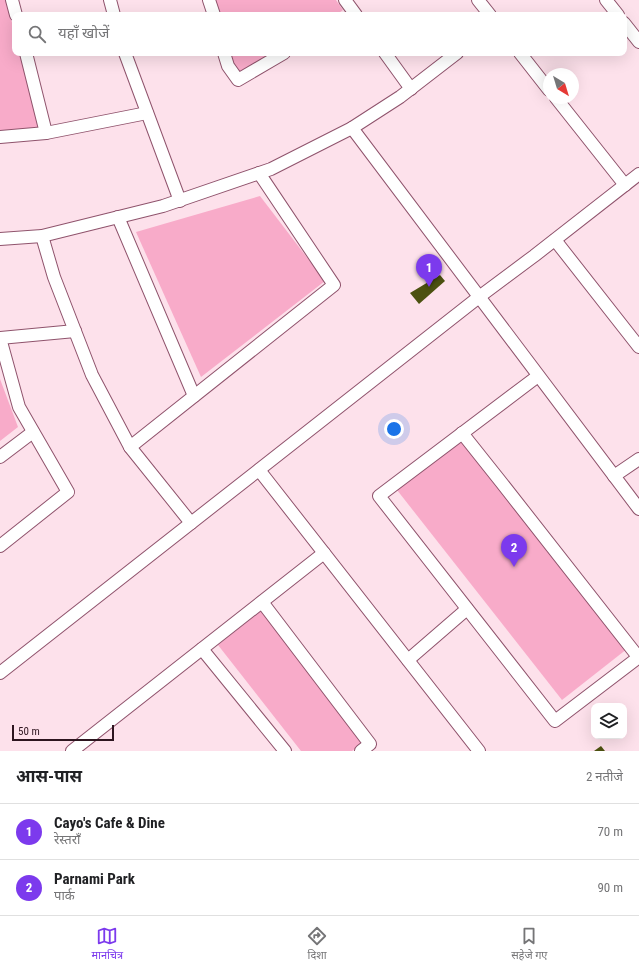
<!DOCTYPE html>
<html lang="hi">
<head>
<meta charset="utf-8">
<style>
  :root { --surface:#fff; --page:#f6f6f6; --text:#202124; --muted:#757577; --line:#e0e0e0; --accent:#7c3aed }
  body { margin:0; font-family:"Roboto Condensed","Noto Sans Devanagari",sans-serif; background:var(--page); color:var(--text) }
  .controls { position:absolute; right:12px; bottom:12px; display:grid; overflow:hidden; border-radius:8px; box-shadow:0 4px 16px #0002 }
  .controls button { width:36px; height:36px; display:grid; place-items:center; padding:0; border:0; border-bottom:1px solid var(--line); background:var(--surface); color:var(--text); font:20px sans-serif }
  .compass { position:absolute; left:543px; top:68px; width:36px; height:36px; border-radius:50%; background:var(--surface); box-shadow:0 4px 16px #0002; rotate:142deg }
  .scale { position:absolute; left:12px; bottom:10px; width:102px; box-sizing:border-box; padding-left:4px; border:2px solid #2d151f; border-top:0; font-size:11px; line-height:14px; white-space:nowrap; color:#2d151f; -webkit-text-stroke:3px #fde1eb; paint-order:stroke }
  .you { position:absolute; left:394px; top:429px; width:14px; height:14px; margin:-10px; border:3px solid #fff; border-radius:50%; background:#1a73e8; box-shadow:0 0 0 6px #1a73e833 }
  .badge { display:grid; place-items:center; width:26px; height:26px; border-radius:50%; background:var(--accent); color:#fff; font-size:13px; font-weight:700 }
  .pin { position:absolute; translate:-50% -33px; filter:drop-shadow(0 1px 2px #0008) }
  .pin::after { content:''; position:absolute; top:21px; width:14px; height:12px; background:inherit; clip-path:polygon(0 0,100% 0,50% 100%) }
  .list { margin:0; padding:0; list-style:none }
  h2 { display:flex; justify-content:space-between; align-items:center; height:52px; margin:0; padding:0 16px; font-size:17px }
  h2 small { font-size:13px; font-weight:400; color:var(--muted) }
  .list li { display:grid; grid-template-columns:26px 1fr auto; gap:12px; align-items:center; box-sizing:border-box; height:56px; padding:0 16px; border-top:1px solid var(--line) }
  .list b { display:block; font-size:15px; white-space:nowrap }
  .list p { margin:0; font-size:13px; white-space:nowrap; color:var(--muted) }
  .list em { font-size:13px; font-style:normal; color:var(--muted) }
  .icon { flex:none; width:22px; height:22px; fill:none; stroke:currentColor; stroke-width:2; stroke-linecap:round; stroke-linejoin:round }
  .map { position:relative; flex:none; width:639px; height:751px; overflow:hidden }
  .search { position:absolute; background:var(--surface); box-shadow:0 4px 16px #0002; left:12px; right:12px; top:12px; height:44px; display:flex; align-items:center; gap:10px; box-sizing:border-box; padding:0 14px; border-radius:8px; color:var(--muted); font-size:15px }
  .sheet { height:164px; background:var(--surface) }
  nav { display:flex; justify-content:space-around; align-items:center; box-sizing:border-box; height:56px; border-top:1px solid var(--line); background:var(--surface); font-size:11px; color:var(--muted) }
  nav a { display:grid; justify-items:center; gap:2px }
  nav .on { color:var(--accent) }
  .map>svg:first-child { display:block }
  .green { fill:#f8abc9 }
  .building { fill:#4c5110 }
  .lines { fill:none; stroke-linecap:round; stroke-linejoin:round }
  .minor-casing { stroke:#8f536c; stroke-width:14 }
  .minor { stroke:#fff; stroke-width:12 }
</style>
</head>
<body>
<div class="map">
<svg width="639" height="751" viewBox="0 0 639 751">
  <rect width="100%" height="100%" fill="#fde1eb"/>
  <g class="green">
    <path d="M0 0H6L15 34V53H20L39 127 0 131Z"/>
    <path d="M214 0H336L343 10 336 15H218Z"/>
    <path d="M229 53H274L239 74 230 58Z"/>
    <path d="M260 196 325 281 201 377 136 232Z"/>
    <path d="M0 379 18 427 0 441Z"/>
    <path d="M466 435 632 645 562 700 397 490Z"/>
    <path d="M262 610 365 741 352 751H301L218 645Z"/>
  </g>
  <g class="building">
    <path d="M440 275 445 281 419 304 410 293Z"/>
    <path d="M601 746 605 751H594Z"/>
  </g>
  <g class="lines">
    <defs>
      <g id="minor">
        <path d="M12 0 16 15"/>
        <path d="M110 0 114 15"/>
        <path d="M209 0 214 15"/>
        <path d="M345 0 356 15"/>
        <path d="M478 0 490 15"/>
        <path d="M606 0 618 15"/>
        <path d="M624 23 639 42"/>
        <path d="M26 53 46 133"/>
        <path d="M125 53 180 201"/>
        <path d="M224 53 228 66 238 80 284 53"/>
        <path d="M385 53 411 89"/>
        <path d="M520 53 549 90"/>
        <path d="M556 98 625 185"/>
        <path d="M352 128 639 509"/>
        <path d="M0 137 46 133 147 113"/>
        <path d="M118 217 194 396"/>
        <path d="M42 236 54 277 92 375 130 447 191 523"/>
        <path d="M0 239 42 236 163 206 271 169 352 128 400 97 457 53"/>
        <path d="M555 240 639 347"/>
        <path d="M0 338 75 331"/>
        <path d="M538 376 379 496 555 721 639 657"/>
        <path d="M462 433 501 482 639 658"/>
        <path d="M130 447 334 285 259 173"/>
        <path d="M0 457 33 432"/>
        <path d="M259 470 479 751"/>
        <path d="M614 476 639 459"/>
        <path d="M0 546 68 492 19 407 0 338"/>
        <path d="M262 602 370 744 361 751"/>
        <path d="M202 649 285 751"/>
        <path d="M408 660 467 609"/>
        <path d="M0 673 479 297 534 256 639 174"/>
        <path d="M72 751 324 553"/>
      </g>
    </defs>
    <use href="#minor" class="minor-casing"/>
    <use href="#minor" class="minor"/>
  </g>
</svg>
<div class="controls">
<button><svg class="icon" aria-label="layers" viewBox="0 0 24 24"><path d="M12 4l9 5-9 5-9-5zM3 14l9 5 9-5"/></svg></button>
</div>
<svg class="compass" viewBox="-18 -18 36 36"><path d="M0-13l5 13h-10z" fill="#e53935"/><path d="M0 13l5-13h-10z" fill="#757577"/></svg>
<div class="scale">50 m</div>
<div class="you"></div>
<div class="pin badge" style="left:429px;top:287px">1</div>
<div class="pin badge" style="left:514px;top:567px">2</div>
<div class="search"><svg class="icon" aria-label="search" viewBox="0 0 24 24"><circle cx="10" cy="10" r="6"/><path d="M15 15l6 6"/></svg>यहाँ खोजें</div>
</div>
<section class="sheet">
<h2>आस-पास<small>2 नतीजे</small></h2>
<ul class="list">
<li><span class="badge">1</span><div><b>Cayo's Cafe &amp; Dine</b><p>रेस्तराँ</p></div><em>70 m</em></li>
<li><span class="badge">2</span><div><b>Parnami Park</b><p>पार्क</p></div><em>90 m</em></li>
</ul>
</section>
<nav>
<a class="on"><svg class="icon" aria-label="map" viewBox="0 0 24 24"><path d="M3 6l6-2 6 2 6-2v14l-6 2-6-2-6 2zM9 4v14M15 6v14"/></svg>मानचित्र</a>
<a><svg class="icon" aria-label="directions" viewBox="0 0 24 24"><path d="M12 3l9 9-9 9-9-9zM9 14v-3h6M13 9l2 2-2 2"/></svg>दिशा</a>
<a><svg class="icon" aria-label="saved" viewBox="0 0 24 24"><path d="M7 4h10v16l-5-4-5 4z"/></svg>सहेजे गए</a>
</nav>
</body>
</html>
